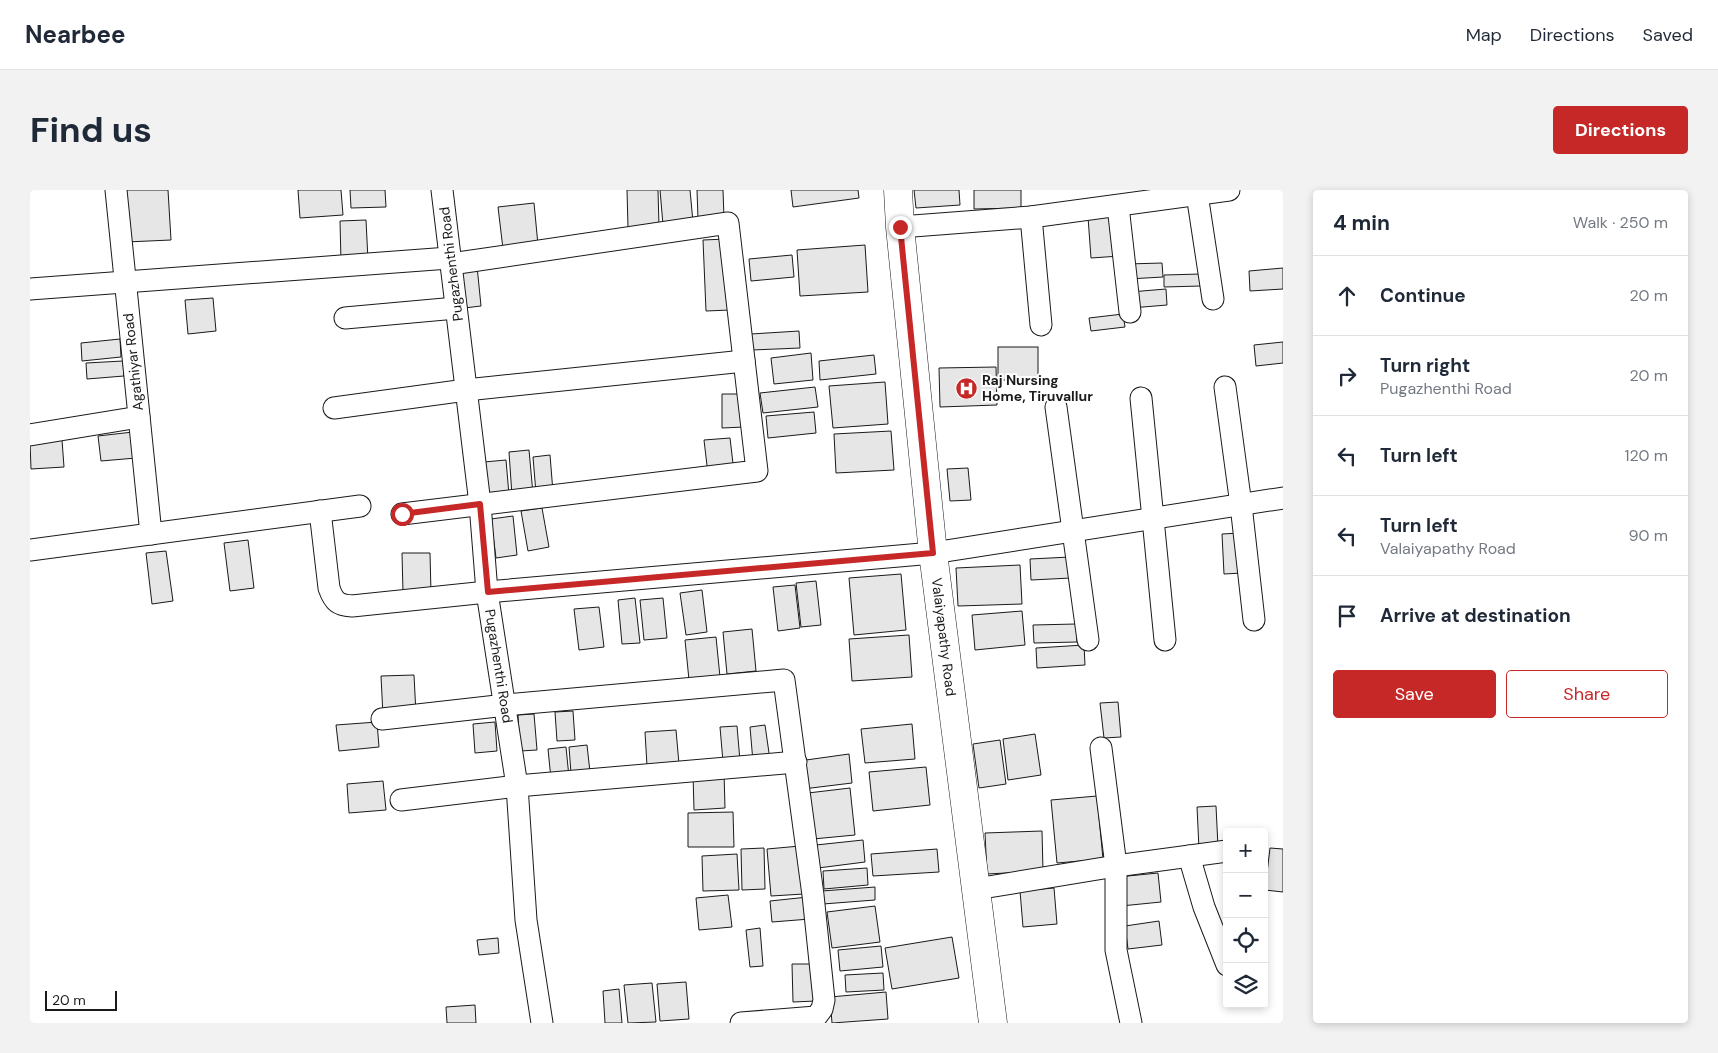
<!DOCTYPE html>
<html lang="en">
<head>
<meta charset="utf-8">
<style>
  :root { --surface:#fff; --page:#f2f2f3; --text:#1f2937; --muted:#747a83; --line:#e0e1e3; --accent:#c62828 }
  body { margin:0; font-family:"DM Sans",sans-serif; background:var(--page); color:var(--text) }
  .controls { position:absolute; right:15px; bottom:15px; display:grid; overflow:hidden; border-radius:5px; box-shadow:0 2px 8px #0003 }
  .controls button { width:45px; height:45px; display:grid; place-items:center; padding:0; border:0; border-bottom:1px solid var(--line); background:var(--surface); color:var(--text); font:25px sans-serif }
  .scale { position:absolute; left:15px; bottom:12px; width:72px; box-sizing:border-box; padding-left:5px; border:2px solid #1a1a1a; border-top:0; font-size:14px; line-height:18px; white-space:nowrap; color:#1a1a1a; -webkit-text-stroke:4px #fff; paint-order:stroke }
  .stop { position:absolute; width:15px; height:15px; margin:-11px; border:4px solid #c62828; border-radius:50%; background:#fff }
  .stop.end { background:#c62828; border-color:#fff; box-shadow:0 1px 5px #0008 }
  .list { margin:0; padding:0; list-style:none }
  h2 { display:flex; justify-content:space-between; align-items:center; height:65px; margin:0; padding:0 20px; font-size:21px }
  h2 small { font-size:16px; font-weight:400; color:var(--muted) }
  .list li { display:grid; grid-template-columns:32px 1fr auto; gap:15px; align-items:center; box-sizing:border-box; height:80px; padding:0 20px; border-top:1px solid var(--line) }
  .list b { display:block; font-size:19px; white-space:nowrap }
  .list p { margin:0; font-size:16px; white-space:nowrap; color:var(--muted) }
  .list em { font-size:16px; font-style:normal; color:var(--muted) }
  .actions { display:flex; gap:10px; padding:15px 20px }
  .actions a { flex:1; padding:11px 0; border:1px solid var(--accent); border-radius:5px; text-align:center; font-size:18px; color:var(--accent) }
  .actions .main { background:var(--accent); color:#fff }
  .icon { flex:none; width:28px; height:28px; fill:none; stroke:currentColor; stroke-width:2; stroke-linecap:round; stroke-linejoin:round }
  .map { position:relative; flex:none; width:1253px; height:833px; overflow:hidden; border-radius:5px }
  header { display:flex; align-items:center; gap:30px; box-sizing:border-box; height:70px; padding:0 25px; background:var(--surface); border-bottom:1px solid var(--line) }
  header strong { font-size:24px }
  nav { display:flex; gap:28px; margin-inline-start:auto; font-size:18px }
  .intro { display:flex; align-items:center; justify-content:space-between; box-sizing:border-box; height:120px; padding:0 30px }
  h1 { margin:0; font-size:35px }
  .button { padding:12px 22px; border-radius:5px; background:var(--accent); color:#fff; font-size:18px; font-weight:700 }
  main { display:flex; gap:30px; padding:0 30px }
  aside { flex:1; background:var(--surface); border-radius:5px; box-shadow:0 2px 8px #0003 }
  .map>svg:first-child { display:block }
  .building { fill:#e6e6e6; stroke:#1a1a1a }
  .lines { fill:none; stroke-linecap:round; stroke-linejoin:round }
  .minor-casing { stroke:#1a1a1a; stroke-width:23 }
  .secondary-casing { stroke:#1a1a1a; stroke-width:29 }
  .minor { stroke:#fff; stroke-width:21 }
  .secondary { stroke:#fff; stroke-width:28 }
  .route { stroke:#c62828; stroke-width:6 }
  .labels { text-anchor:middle; stroke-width:4; stroke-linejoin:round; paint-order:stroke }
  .street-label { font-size:14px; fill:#1a1a1a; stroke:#fff }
  .poi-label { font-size:14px; font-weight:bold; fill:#1a1a1a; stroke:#fff; text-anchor:start }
</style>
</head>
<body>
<header>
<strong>Nearbee</strong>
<nav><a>Map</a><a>Directions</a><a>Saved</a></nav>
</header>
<div class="intro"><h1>Find us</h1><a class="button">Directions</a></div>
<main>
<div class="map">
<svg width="1253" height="833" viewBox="0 0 1253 833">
  <rect width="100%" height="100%" fill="#fff"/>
  <g class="building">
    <path d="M93 0H138L141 50 96 52Z"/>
    <path d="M268 0H311L313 25 270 28Z"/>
    <path d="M320 0H355L356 17 321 18Z"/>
    <path d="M597 0H628L629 37 598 38Z"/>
    <path d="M630 0H660L663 32 633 35Z"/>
    <path d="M667 0H693L694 28 668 29Z"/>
    <path d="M761 0H828L829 8 763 17Z"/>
    <path d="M884 0H929L930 15 886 18Z"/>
    <path d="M944 0H991V18L944 19Z"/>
    <path d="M504 13 508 55 473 59 468 17Z"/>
    <path d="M1086 25 1090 66 1061 68 1058 27Z"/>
    <path d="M336 30 338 70 311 71 310 31Z"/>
    <path d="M696 49 700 120 676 121 673 50Z"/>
    <path d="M835 55 838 102 770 106 767 60Z"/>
    <path d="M762 65 764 87 721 91 719 69Z"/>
    <path d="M1132 73 1133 87 1098 89 1097 74Z"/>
    <path d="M447 76 451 116 434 118 430 78Z"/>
    <path d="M1253 78V99L1220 101 1219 81Z"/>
    <path d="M1171 84V96L1134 97V85Z"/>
    <path d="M1136 99 1137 115 1101 118 1100 102Z"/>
    <path d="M183 108 186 141 158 144 155 110Z"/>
    <path d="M1093 124 1095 137 1061 141 1059 128Z"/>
    <path d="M769 141 770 158 722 160 721 144Z"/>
    <path d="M90 149 91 167 52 171 51 153Z"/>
    <path d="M1253 152V173L1226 176 1224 155Z"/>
    <rect x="968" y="157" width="40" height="33"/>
    <path d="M781 163 783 190 744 194 741 168Z"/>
    <path d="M844 165 846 184 790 190 789 171Z"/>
    <path d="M93 171 94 186 57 189 56 173Z"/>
    <path d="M966 177 967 215 910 217 909 178Z"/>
    <path d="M855 192 858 234 803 238 799 196Z"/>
    <path d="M785 197 788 217 733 223 730 203Z"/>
    <path d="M692 204H714V237L692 238Z"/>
    <path d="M784 222 786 243 738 248 736 226Z"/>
    <path d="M861 241 864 280 806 283 804 244Z"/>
    <path d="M103 242 106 268 71 271 68 246Z"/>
    <path d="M700 248 704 282 678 284 674 250Z"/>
    <path d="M32 250 34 277 1 279 0 252Z"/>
    <path d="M499 260 503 304 482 306 479 262Z"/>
    <path d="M520 265 523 302 506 303 503 267Z"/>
    <path d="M476 270 479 305 457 306 454 272Z"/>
    <path d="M938 278 941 310 920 311 917 279Z"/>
    <path d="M512 318 519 357 498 361 491 321Z"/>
    <path d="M483 326 487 365 466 368 461 329Z"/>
    <path d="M1210 343 1212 383 1194 384 1192 344Z"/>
    <path d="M218 350 224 398 200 401 194 353Z"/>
    <path d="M136 361 143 411 122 414 116 363Z"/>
    <path d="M372 363H400L401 403H373Z"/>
    <path d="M1040 367 1041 388 1001 390 1000 369Z"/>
    <path d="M990 375 992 414 928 416 926 378Z"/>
    <path d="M871 384 876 440 824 445 819 388Z"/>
    <path d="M786 391 791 435 771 437 766 393Z"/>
    <path d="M765 395 770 438 748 441 743 397Z"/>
    <path d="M672 400 677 442 656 445 650 403Z"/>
    <path d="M605 408 610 453 592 454 588 410Z"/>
    <path d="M633 408 637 448 614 450 610 410Z"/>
    <path d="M569 417 574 457 549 460 544 419Z"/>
    <path d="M992 421 995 455 945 460 942 425Z"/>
    <path d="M1046 434 1047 452 1004 453 1003 435Z"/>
    <path d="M722 439 726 481 697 484 693 442Z"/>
    <path d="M879 445 882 487 822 491 819 449Z"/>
    <path d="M686 447 690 487 659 490 655 450Z"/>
    <path d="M1054 455 1055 475 1007 478 1006 458Z"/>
    <path d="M384 485 386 524 353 526 351 486Z"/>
    <path d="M1088 512 1091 547 1074 548 1070 513Z"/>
    <path d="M543 521 545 550 527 551 525 522Z"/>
    <path d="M504 524 507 560 490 561 488 525Z"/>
    <path d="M347 532 349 557 309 561 306 535Z"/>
    <path d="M465 532 467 561 445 563 443 534Z"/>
    <path d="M882 534 885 569 835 573 831 539Z"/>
    <path d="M735 535 740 570 723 572 720 537Z"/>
    <path d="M707 536 710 571 693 572 690 537Z"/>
    <path d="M646 540 649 574 617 576 615 542Z"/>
    <path d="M1005 544 1011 585 978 590 973 549Z"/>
    <path d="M970 550 976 594 949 598 943 554Z"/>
    <path d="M557 555 560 582 541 583 539 557Z"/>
    <path d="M536 557 539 587 521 589 518 559Z"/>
    <path d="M819 564 822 593 773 599 769 571Z"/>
    <path d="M896 577 900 615 843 621 839 582Z"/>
    <path d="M694 583 695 618 664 620 663 584Z"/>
    <path d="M353 591 356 620 319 623 317 594Z"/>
    <path d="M820 598 825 645 783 649 778 603Z"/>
    <path d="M1067 606 1073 669 1027 673 1021 610Z"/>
    <path d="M1186 616 1188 657 1169 659 1167 617Z"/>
    <path d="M703 622 704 657H658V623Z"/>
    <path d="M1012 641 1013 681 957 684 955 643Z"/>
    <path d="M833 650 835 672 788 678 786 655Z"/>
    <path d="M770 656 774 704 741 706 737 659Z"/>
    <path d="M734 658 735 699 712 700 711 659Z"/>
    <path d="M1240 658 1253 659V702L1235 700Z"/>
    <path d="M907 659 909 682 843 686 841 664Z"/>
    <path d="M707 664 709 700 673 701 672 666Z"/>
    <path d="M837 678 838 695 794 699 793 681Z"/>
    <path d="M1128 683 1131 712 1091 716 1088 687Z"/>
    <path d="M845 697V710L793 714 792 701Z"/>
    <path d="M1024 698 1027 734 993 737 990 701Z"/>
    <path d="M698 705 702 737 669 740 666 708Z"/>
    <path d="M778 707 780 729 742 732 740 711Z"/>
    <path d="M845 716 850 752 802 758 797 722Z"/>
    <path d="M1129 731 1132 755 1098 759 1095 736Z"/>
    <path d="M730 738 733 776 720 777 716 740Z"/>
    <path d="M922 747 929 788 862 799 855 758Z"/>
    <path d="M468 748 469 763 449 765 447 750Z"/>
    <path d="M851 756 853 777 810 781 808 760Z"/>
    <path d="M762 774H785L786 811 763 812Z"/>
    <path d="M853 783 854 800 816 802 815 785Z"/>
    <path d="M656 792 659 829 630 831 627 794Z"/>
    <path d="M622 793 626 832 598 833 594 795Z"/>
    <path d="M589 799 592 833H575L573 801Z"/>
    <path d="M856 802 858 829 802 833 800 807Z"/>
    <path d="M445 815 446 833H417L416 817Z"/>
  </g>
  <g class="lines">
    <defs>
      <g id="minor">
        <path d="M86 0 121 344"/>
        <path d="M412 0 450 314 457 402 487 596 496 730 512 833"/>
        <path d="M1167 4 1183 109"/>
        <path d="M1088 16 1100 122"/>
        <path d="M1001 27 1011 135"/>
        <path d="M870 37 1001 27 1199 0"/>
        <path d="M0 99 419 68"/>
        <path d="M315 128 426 118"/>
        <path d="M1195 197 1211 315 1224 430"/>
        <path d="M1111 208 1135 450"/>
        <path d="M1026 217 1058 450"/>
        <path d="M304 218 436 200 714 171"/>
        <path d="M0 245 109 227"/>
        <path d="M290 321 299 398C304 412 308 415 322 416L457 402 903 363 1253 308"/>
        <path d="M372 324 727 281 698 33 421 74"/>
        <path d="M0 360 330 316"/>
        <path d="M352 529 476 515 754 490 783 705 794 810 792 819 786 827 711 833"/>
        <path d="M1071 558 1086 676V760L1101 833"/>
        <path d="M371 610 487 596 766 572"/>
        <path d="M1159 666 1174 717 1197 775"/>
        <path d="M946 699 1086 676 1197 661"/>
      </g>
      <path id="secondary" d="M868 0 870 37 903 363 963 833"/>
    </defs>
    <use href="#minor" class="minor-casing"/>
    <use href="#secondary" class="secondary-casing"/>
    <use href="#minor" class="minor"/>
    <use href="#secondary" class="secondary"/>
  </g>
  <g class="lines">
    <path class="route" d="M372 324 450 314 458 402 903 363 870 37"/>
  </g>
  <defs>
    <symbol id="hospital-disc" viewBox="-11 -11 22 22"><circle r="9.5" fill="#c62828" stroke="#fff"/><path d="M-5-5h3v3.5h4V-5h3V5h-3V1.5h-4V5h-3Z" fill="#fff"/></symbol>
  </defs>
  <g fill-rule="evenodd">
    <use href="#hospital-disc" x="924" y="186" width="25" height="25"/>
  </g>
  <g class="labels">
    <g class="street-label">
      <text transform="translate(421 74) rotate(-97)" y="5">Pugazhenthi Road</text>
      <text transform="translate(103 172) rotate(-96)" y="5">Agathiyar Road</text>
      <text transform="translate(914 447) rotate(83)" y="5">Valaiyapathy Road</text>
      <text transform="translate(469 476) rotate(81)" y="5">Pugazhenthi Road</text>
    </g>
    <g class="poi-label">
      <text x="952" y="195">Raj Nursing<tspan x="952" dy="16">Home, Tiruvallur</tspan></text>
    </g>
  </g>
</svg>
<div class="controls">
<button>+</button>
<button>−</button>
<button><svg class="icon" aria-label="locate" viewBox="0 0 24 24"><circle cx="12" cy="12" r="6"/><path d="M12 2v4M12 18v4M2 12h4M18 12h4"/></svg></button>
<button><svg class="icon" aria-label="layers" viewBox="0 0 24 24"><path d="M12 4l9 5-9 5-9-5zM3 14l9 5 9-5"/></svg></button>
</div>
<div class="scale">20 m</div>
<div class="stop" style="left:372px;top:324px"></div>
<div class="stop end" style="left:870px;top:37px"></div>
</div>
<aside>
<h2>4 min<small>Walk · 250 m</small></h2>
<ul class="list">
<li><svg class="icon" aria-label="ahead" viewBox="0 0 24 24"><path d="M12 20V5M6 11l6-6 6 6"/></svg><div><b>Continue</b></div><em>20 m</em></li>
<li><svg class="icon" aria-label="right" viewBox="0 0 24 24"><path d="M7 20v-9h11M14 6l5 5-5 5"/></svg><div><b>Turn right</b><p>Pugazhenthi Road</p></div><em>20 m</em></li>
<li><svg class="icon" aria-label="left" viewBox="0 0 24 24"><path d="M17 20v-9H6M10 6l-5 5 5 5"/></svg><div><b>Turn left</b></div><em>120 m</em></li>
<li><svg class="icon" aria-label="left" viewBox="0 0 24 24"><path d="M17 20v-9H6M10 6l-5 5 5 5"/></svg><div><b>Turn left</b><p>Valaiyapathy Road</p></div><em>90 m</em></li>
<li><svg class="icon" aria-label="arrive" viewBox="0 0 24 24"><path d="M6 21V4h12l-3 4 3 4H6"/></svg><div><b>Arrive at destination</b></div></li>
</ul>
<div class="actions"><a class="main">Save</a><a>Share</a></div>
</aside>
</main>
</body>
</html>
